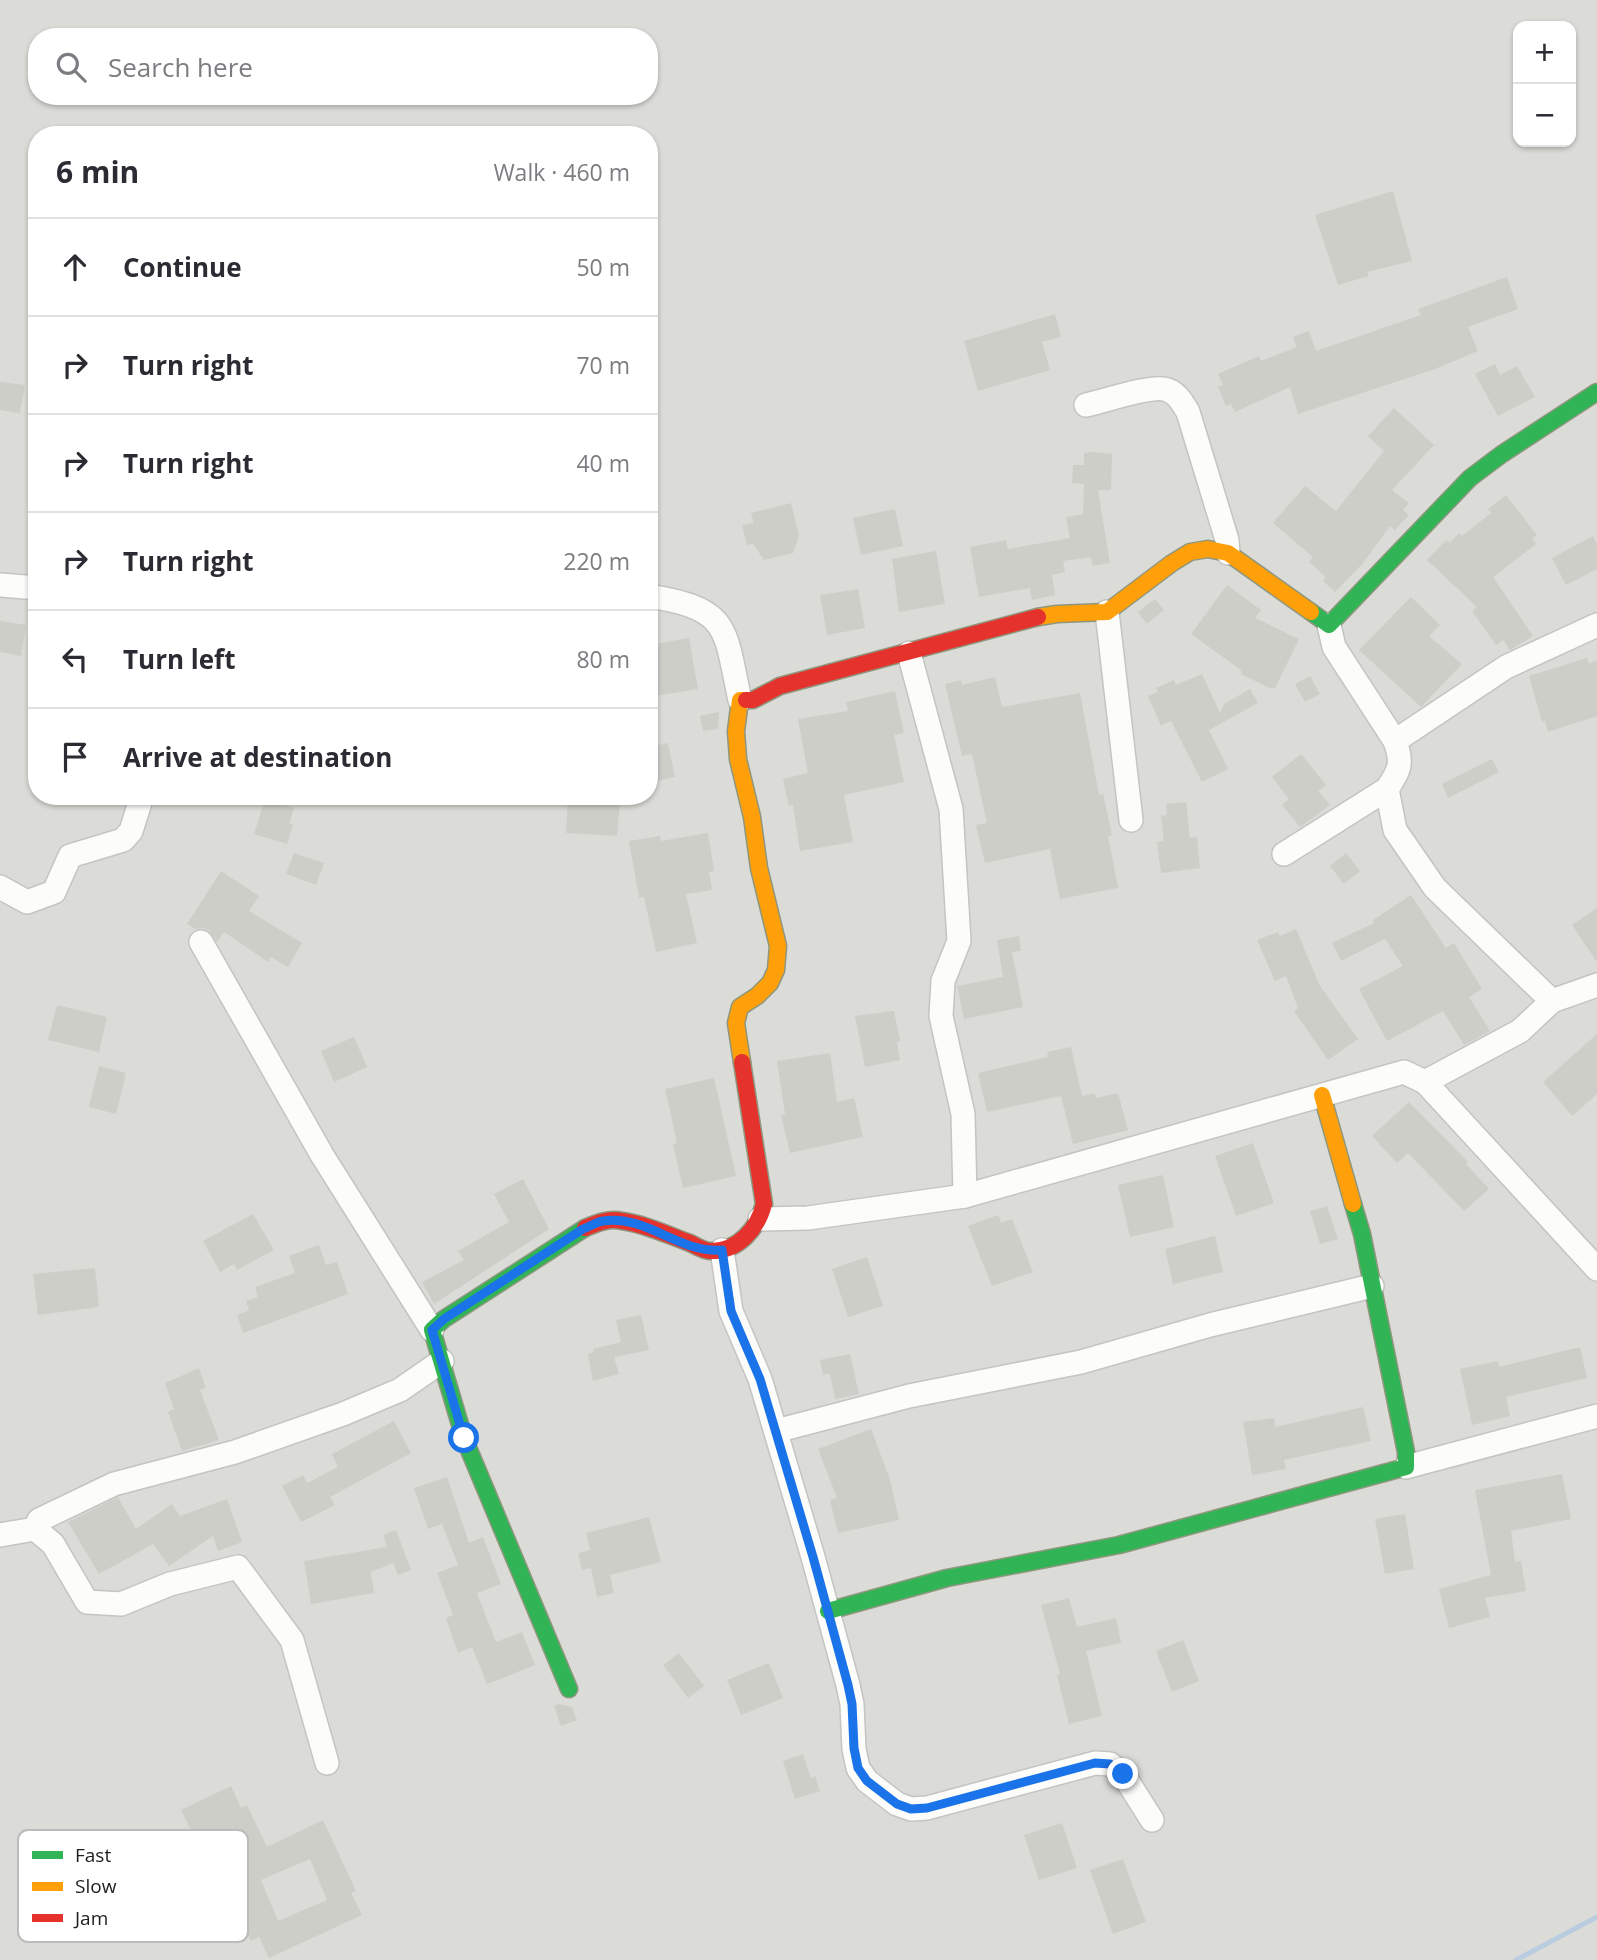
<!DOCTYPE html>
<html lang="en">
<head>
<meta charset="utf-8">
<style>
  :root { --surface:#fff; --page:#f7f7f7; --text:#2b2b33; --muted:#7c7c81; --line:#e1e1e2 }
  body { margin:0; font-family:"Open Sans",sans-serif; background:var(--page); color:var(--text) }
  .controls { position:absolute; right:21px; top:21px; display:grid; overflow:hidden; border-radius:14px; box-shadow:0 2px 5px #0004 }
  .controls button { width:63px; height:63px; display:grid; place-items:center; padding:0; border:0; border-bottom:2px solid var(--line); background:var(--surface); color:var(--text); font:35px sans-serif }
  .stop { position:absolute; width:21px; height:21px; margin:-16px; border:5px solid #1a73e8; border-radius:50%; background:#fff }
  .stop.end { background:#1a73e8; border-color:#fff; box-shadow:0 2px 7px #0008 }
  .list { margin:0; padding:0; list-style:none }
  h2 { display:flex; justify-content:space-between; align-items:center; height:91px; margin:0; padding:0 28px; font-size:30px }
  h2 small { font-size:23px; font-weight:400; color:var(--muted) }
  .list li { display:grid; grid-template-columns:46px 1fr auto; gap:21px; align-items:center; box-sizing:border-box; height:98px; padding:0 28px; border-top:2px solid var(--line) }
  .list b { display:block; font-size:26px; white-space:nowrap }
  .list em { font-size:23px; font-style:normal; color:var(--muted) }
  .icon { flex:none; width:38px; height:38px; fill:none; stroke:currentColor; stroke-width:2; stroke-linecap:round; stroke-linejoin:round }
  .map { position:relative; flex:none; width:1597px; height:1960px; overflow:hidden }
  .search { position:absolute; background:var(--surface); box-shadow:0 2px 5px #0004; left:28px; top:28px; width:630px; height:77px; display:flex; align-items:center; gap:18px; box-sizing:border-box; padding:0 24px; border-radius:28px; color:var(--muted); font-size:26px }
  .panel { position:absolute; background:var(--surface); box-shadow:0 2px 5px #0004; left:28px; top:126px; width:630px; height:679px; border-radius:28px }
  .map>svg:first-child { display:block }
  .residential { fill:#dbdbd7; fill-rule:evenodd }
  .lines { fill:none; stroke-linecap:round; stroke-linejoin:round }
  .stream { stroke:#b9cce0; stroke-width:5 }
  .building { fill:#cecec9; fill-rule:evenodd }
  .street-casing { stroke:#c4c4c2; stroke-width:26 }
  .fast-casing { stroke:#8e977e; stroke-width:19 }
  .slow-casing { stroke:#8e977e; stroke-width:19 }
  .jam-casing { stroke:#8e977e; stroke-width:19 }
  .street { stroke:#fcfcfb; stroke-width:23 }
  .fast { stroke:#30b455; stroke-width:16 }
  .slow { stroke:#ff9f0a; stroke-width:16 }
  .jam { stroke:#e5322d; stroke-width:16 }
  .route { stroke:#1a73e8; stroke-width:9 }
  .key { fill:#fff; stroke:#bbb; stroke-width:2 }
  .key-label { font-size:19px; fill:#1d1d1d }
</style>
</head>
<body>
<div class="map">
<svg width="1597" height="1960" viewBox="0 0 1597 1960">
  <rect width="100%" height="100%" fill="#ecece6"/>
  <path class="residential" d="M0 0H1597V1960H0ZM1518 26H1571V142H1518ZM37 37H649V96H37ZM37 135H649V796H37Z"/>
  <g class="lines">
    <path class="stream" d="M1516 1960 1597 1917"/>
  </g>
  <g class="building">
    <path d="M1393 191 1412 261 1367 272 1369 276 1338 285 1315 215Z"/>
    <path d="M1507 277 1518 309 1468 327 1478 351 1435 369 1298 414 1290 387 1235 412 1231 404 1226 406 1218 387 1223 385 1218 374 1259 356 1261 361 1297 347 1293 337 1309 331 1316 351 1421 315 1418 309Z"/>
    <path d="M1055 314 1061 337 1042 342 1050 370 978 391 964 341Z"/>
    <path d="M1495 364 1500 375 1517 366 1535 397 1498 416 1475 374Z"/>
    <path d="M0 382 25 385 20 413 0 410Z"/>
    <path d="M1394 408 1434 445 1392 490 1409 503 1403 510 1409 515 1395 530 1390 526 1363 563 1335 592 1323 581 1326 577 1309 562 1313 557 1273 523 1305 486 1336 511 1384 451 1368 436Z"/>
    <path d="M1092 452 1112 454 1111 490H1098L1110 563 1093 566 1091 557 1063 561 1065 572 1052 575 1055 595 1032 600 1030 588 979 597 970 547 1006 540 1008 549 1070 538 1066 517 1083 514 1084 484 1072 483 1073 465H1084V453Z"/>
    <path d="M1506 495 1537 535 1532 539 1536 544 1493 577 1533 636 1510 650 1503 640 1496 645 1472 611 1477 607 1427 560 1446 540 1450 543 1459 533 1462 536 1491 513 1488 509Z"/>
    <path d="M791 503 799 536 793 553 764 560 753 544 747 545 742 525 754 523 751 513Z"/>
    <path d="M895 509 903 546 861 555 853 518Z"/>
    <path d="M1593 536 1597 544V569L1566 585 1552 558Z"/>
    <path d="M936 551 945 604 899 612 892 559Z"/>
    <path d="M1227 585 1261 610 1255 618 1299 639 1275 688H1269L1241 674V670L1191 634Z"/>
    <path d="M858 589 865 628 827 635 820 595Z"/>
    <path d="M1411 597 1440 625 1429 636 1462 664 1421 707 1359 650Z"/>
    <path d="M1155 599 1164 610 1147 624 1138 612Z"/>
    <path d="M0 621 26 625 21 656 0 652Z"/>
    <path d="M689 638 698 689 649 697V645Z"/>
    <path d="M1587 658 1589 664 1597 660V716L1548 732 1545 721 1542 722 1529 676Z"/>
    <path d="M1202 674 1220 713 1224 704 1250 689 1258 703 1209 730 1228 769 1202 782 1171 721 1161 726 1148 696 1158 692 1156 688 1174 680 1176 685Z"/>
    <path d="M1310 676 1320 694 1305 702 1295 684Z"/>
    <path d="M995 677 1002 707 1080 693 1099 795 1103 794 1112 835 1108 836 1118 888 1060 899 1050 849 985 863 976 825 987 823 972 754 962 756 945 684 961 680 962 685Z"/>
    <path d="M895 691 904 733 894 735 904 782 844 795 853 842 800 851 793 805 789 806 783 779 808 773 798 719 848 711 846 702Z"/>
    <path d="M719 712 718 729 703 731 700 716Z"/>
    <path d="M668 743 675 777 649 782V747Z"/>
    <path d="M1301 754 1326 785 1318 791 1330 805 1300 827 1282 805 1289 799 1272 777Z"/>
    <path d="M1492 759 1499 772 1448 798 1442 784Z"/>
    <path d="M568 796 620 799 617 836 566 833Z"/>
    <path d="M265 799 294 808 289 824 293 825 287 844 254 834Z"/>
    <path d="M1186 802 1190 838 1197 837 1200 868 1161 873 1157 842 1164 841 1161 816 1167 815 1166 804Z"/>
    <path d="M708 833 714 871 709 872 712 890 686 894 697 943 656 952 644 897 639 898 629 841 660 836 661 841Z"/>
    <path d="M294 853 324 863 316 885 286 874Z"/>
    <path d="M1346 853 1360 871 1344 884 1330 866Z"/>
    <path d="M221 871 259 896 249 911 302 943 288 967 271 957 268 962 224 932 217 942 209 930 202 928 195 929 187 924Z"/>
    <path d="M1411 895 1446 948 1454 943 1482 989 1469 997 1490 1031 1464 1045 1443 1011 1387 1041 1359 989 1403 966 1385 939 1341 961 1332 943 1374 923 1373 920Z"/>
    <path d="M1597 908V962L1572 925Z"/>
    <path d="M1296 929 1320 986 1358 1039 1328 1060 1294 1011 1298 1008 1286 976 1275 981 1257 940 1278 932 1280 936Z"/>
    <path d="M1019 936 1021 951 1012 952 1023 1007 964 1019 957 986 1003 977 997 940Z"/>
    <path d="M57 1005 107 1017 99 1052 48 1040Z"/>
    <path d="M894 1011 900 1041 897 1042 900 1060 865 1067 855 1016Z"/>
    <path d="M1597 1034V1094L1572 1116 1543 1082Z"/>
    <path d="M354 1037 367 1067 334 1082 321 1051Z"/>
    <path d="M1071 1047 1082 1096 1095 1093 1096 1098 1118 1093 1128 1130 1073 1144 1061 1096 987 1112 978 1073 1048 1057 1047 1052Z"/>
    <path d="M830 1053 837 1102 854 1098 863 1137 790 1153 781 1115 785 1114 777 1061Z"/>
    <path d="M99 1066 126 1073 116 1114 89 1107Z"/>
    <path d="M714 1078 736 1176 683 1188 673 1144 677 1143 665 1089Z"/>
    <path d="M1409 1102 1468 1162 1466 1164 1489 1189 1464 1211 1408 1153 1397 1163 1372 1136Z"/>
    <path d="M1253 1143 1274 1203 1236 1216 1215 1156Z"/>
    <path d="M1163 1175 1174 1227 1130 1237 1118 1185Z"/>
    <path d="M523 1179 549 1229 434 1304 422 1282 464 1260 458 1251 509 1222 494 1194Z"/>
    <path d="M1327 1206 1338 1239 1320 1244 1310 1211Z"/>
    <path d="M253 1214 274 1250 237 1270 234 1264 220 1272 203 1241Z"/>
    <path d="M998 1215 1001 1223 1012 1219 1033 1272 992 1286 968 1226Z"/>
    <path d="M1215 1236 1223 1272 1173 1284 1165 1249Z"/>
    <path d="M319 1245 326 1265 337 1262 348 1294 243 1333 237 1315 249 1310 246 1301 258 1297 255 1287 295 1273 289 1256Z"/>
    <path d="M867 1257 883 1306 848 1317 832 1269Z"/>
    <path d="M95 1268 99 1307 38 1315 33 1274Z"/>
    <path d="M641 1315 649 1350 614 1357 619 1374 593 1381 588 1354 594 1352 593 1349 621 1342 616 1320Z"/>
    <path d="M1580 1347 1587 1378 1506 1397 1510 1416 1472 1425 1460 1369 1498 1361 1499 1367Z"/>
    <path d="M850 1354 859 1394 835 1399 830 1374 823 1375 820 1360Z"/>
    <path d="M199 1368 206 1388 200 1390 219 1440 182 1451 168 1412 174 1409 165 1383Z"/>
    <path d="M1363 1407 1371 1441 1284 1460 1286 1469 1252 1475 1243 1422 1274 1418 1275 1427Z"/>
    <path d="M394 1421 411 1453 330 1497 335 1505 301 1522 282 1486 303 1475 307 1483 338 1467 332 1454Z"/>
    <path d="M871 1429 890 1480 899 1520 838 1533 830 1500 837 1498 818 1449Z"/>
    <path d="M1562 1474 1571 1519 1511 1531 1515 1562 1521 1561 1526 1591 1485 1598 1490 1617 1449 1628 1439 1589 1491 1575 1475 1490Z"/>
    <path d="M447 1477 469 1543 483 1537 501 1584 477 1593 496 1642 522 1632 535 1665 487 1684 472 1647 458 1653 446 1618 453 1615 437 1573 458 1565 442 1524 428 1529 414 1488Z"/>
    <path d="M118 1497 136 1529 172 1504 180 1516 227 1499 242 1542 218 1551 213 1536 169 1566 153 1544 99 1574 68 1522Z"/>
    <path d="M1405 1514 1414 1569 1385 1574 1375 1519Z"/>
    <path d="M649 1517 661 1562 610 1575 614 1593 597 1597 591 1568 582 1570 578 1553 590 1550 586 1533Z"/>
    <path d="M396 1530 411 1570 398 1575 393 1563 371 1572 374 1593 311 1604 304 1561 387 1547 383 1535Z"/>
    <path d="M1069 1598 1077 1627 1116 1618 1121 1643 1086 1651 1102 1716 1069 1724 1057 1675 1060 1674 1041 1605Z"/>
    <path d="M1183 1640 1199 1681 1172 1692 1156 1651Z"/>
    <path d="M679 1653 704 1686 688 1698 663 1665Z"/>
    <path d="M769 1663 783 1698 741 1715 727 1680Z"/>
    <path d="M559 1704 572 1707 577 1720 561 1726 554 1706Z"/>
    <path d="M803 1754 811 1778 815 1776 820 1791 795 1799 783 1761Z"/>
    <path d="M231 1786 241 1808 247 1805 267 1847 323 1820 356 1891 351 1893 362 1915 269 1958 259 1937 251 1941 207 1848 201 1851 181 1810ZM310 1859 327 1900 278 1921 261 1880Z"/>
    <path d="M1062 1823 1077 1868 1039 1880 1024 1835Z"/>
    <path d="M1123 1859 1146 1922 1113 1934 1090 1870Z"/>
  </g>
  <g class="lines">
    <defs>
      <g id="street">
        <path d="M1086 405C1105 401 1148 386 1164 389 1176 391 1182 402 1188 412L1227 540 1228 553"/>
        <path d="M0 585 37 588"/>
        <path d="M649 596C731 609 724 628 740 700"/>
        <path d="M1107 612 1131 820"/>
        <path d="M1395 741 1506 667 1597 625"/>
        <path d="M1387 789 1395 830 1435 888 1552 1001"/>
        <path d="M1284 854 1387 789C1400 770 1403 763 1395 741L1334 647 1329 625"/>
        <path d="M0 887 27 902 54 892 70 856 123 840 131 831 142 796"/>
        <path d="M201 942 322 1155 432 1330"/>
        <path d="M1425 1082 1597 1269"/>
        <path d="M965 1196 1404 1072 1425 1082 1520 1031 1552 1001 1597 985"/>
        <path d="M760 1219 808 1218 965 1196 963 1114 941 1016 943 981 959 941 951 809 909 653"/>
        <path d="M722 1250 731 1311 760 1379 813 1557 848 1685 852 1704 854 1749 858 1768 867 1781 897 1804 911 1809 927 1808 1095 1763 1110 1764 1123 1774 1152 1820"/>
        <path d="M776 1431 909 1396 1081 1362 1210 1325 1372 1286"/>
        <path d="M1406 1467 1597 1416"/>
        <path d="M35 1529 39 1520 114 1484 235 1452 343 1414 400 1390 442 1361"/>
        <path d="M0 1535 35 1529 53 1544 87 1602 121 1604 170 1584 238 1567 292 1640 327 1763"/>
      </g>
      <g id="fast">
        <path d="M1311 612 1329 625 1470 478 1502 454 1597 392"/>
        <path d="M828 1611 947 1578 1119 1545 1406 1467V1452L1362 1234 1353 1204"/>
        <path d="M569 1689 464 1438 432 1330 444 1319 585 1228"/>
      </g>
      <g id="slow">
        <path d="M1038 617 1057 614 1107 612 1172 563 1190 552 1208 549 1228 553 1311 612"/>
        <path d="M742 1062 736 1023 740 1007 757 996 770 983 776 970 778 946 759 868 752 817 738 759 736 731 740 700H746"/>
        <path d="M1322 1095 1353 1204"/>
      </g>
      <g id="jam">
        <path d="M746 700H753L780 686 1038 617"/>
        <path d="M585 1228C597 1223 609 1218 622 1221 645 1224 668 1235 690 1243 696 1246 704 1251 710 1251 738 1252 758 1228 764 1204L742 1062"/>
      </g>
    </defs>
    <use href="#street" class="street-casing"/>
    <use href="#fast" class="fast-casing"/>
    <use href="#slow" class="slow-casing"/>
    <use href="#jam" class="jam-casing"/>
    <use href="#street" class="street"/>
    <use href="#fast" class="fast"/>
    <use href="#slow" class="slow"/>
    <use href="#jam" class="jam"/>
  </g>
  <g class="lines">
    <path class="route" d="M464 1438 432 1330 444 1319 583 1229C589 1227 596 1222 603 1221 646 1214 680 1254 722 1250L731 1311 760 1379 813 1557 848 1685 852 1704 854 1748 858 1768 867 1781 897 1804 911 1809 927 1808 1095 1763 1110 1764 1123 1774"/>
  </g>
  <rect x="18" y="1830" width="230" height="112" rx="10" class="key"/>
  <rect x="32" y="1851" width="31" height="8" fill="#30b455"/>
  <rect x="32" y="1882" width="31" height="9" fill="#ff9f0a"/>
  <rect x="32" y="1914" width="31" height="8" fill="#e5322d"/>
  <g class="key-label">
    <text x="75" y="1862">Fast</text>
    <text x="75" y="1893">Slow</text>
    <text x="75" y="1925">Jam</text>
  </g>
</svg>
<div class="controls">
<button>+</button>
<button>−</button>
</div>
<div class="stop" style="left:464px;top:1438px"></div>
<div class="stop end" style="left:1123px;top:1774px"></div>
<div class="search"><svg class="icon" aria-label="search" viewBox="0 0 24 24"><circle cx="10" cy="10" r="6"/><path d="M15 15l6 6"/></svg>Search here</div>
<section class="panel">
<h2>6 min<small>Walk · 460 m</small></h2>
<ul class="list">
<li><svg class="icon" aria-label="ahead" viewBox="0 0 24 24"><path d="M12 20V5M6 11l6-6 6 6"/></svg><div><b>Continue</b></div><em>50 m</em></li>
<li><svg class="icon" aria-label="right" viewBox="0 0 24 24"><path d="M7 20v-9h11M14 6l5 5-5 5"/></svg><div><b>Turn right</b></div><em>70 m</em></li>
<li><svg class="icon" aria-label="right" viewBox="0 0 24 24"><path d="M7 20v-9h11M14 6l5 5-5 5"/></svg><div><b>Turn right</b></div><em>40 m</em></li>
<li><svg class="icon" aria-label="right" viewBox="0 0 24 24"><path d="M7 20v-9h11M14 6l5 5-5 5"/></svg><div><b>Turn right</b></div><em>220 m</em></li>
<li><svg class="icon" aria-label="left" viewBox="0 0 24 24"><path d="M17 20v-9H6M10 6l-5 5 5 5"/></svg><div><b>Turn left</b></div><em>80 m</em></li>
<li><svg class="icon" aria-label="arrive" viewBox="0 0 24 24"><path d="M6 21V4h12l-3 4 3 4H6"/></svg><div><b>Arrive at destination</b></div></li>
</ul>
</section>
</div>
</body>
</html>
